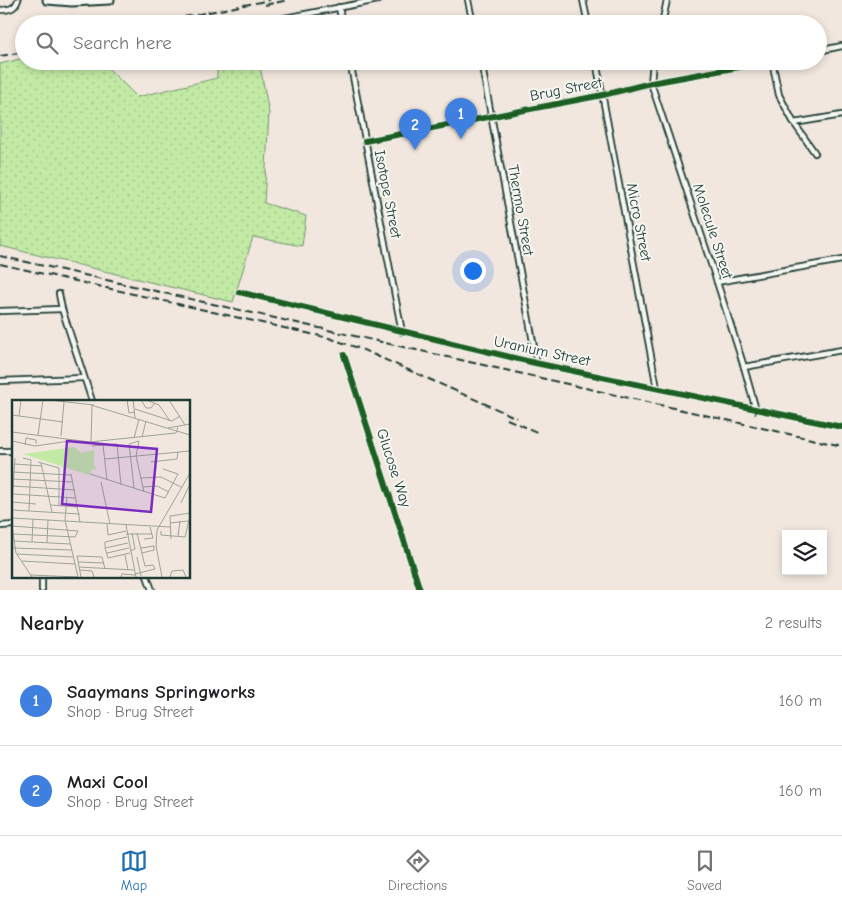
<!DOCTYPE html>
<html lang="en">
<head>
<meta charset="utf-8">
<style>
  :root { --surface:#fff; --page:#f2f2f2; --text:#202124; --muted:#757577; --line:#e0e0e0; --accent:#1f6fb2 }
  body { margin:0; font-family:"Comic Neue",sans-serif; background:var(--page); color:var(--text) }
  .controls { position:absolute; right:15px; bottom:15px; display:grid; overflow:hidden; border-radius:0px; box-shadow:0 2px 8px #0003 }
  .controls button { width:45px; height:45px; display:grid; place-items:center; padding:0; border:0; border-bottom:1px solid var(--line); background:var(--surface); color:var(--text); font:25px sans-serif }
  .you { position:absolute; left:472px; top:270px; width:18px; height:18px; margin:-12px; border:4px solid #fff; border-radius:50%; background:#1a73e8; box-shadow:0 0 0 8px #1a73e833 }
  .badge { display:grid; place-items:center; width:32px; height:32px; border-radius:50%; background:var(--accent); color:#fff; font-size:16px; font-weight:700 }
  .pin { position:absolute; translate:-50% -41px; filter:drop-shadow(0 1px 2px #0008) }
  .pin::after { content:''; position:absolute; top:26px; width:18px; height:15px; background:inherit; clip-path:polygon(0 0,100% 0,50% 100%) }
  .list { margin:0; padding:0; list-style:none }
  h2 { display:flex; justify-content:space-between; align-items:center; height:65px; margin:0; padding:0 20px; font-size:21px }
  h2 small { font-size:16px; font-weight:400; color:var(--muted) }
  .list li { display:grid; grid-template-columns:32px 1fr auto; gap:15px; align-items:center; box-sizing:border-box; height:90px; padding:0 20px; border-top:1px solid var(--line) }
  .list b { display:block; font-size:19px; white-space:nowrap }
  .list p { margin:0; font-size:16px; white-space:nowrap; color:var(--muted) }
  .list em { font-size:16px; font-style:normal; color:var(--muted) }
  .icon { flex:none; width:28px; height:28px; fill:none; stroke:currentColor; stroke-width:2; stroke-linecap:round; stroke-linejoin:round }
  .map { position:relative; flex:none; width:842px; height:590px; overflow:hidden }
  .search { position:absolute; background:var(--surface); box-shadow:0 2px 8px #0003; left:15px; right:15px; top:15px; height:55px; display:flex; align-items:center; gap:12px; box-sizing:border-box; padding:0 18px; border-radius:28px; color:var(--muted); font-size:19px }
  .sheet { height:245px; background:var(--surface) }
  nav { display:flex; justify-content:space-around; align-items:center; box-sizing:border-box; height:70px; border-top:1px solid var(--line); background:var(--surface); font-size:14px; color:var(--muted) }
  nav a { display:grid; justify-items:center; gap:2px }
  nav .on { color:var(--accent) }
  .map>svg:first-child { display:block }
  .grass { fill:url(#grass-dots); stroke:#70946c }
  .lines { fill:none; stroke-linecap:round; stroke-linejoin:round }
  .street-casing { stroke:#1f3d34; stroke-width:8 }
  .secondary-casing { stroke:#1f3d34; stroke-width:11 }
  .street { stroke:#f6f6f2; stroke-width:4.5 }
  .secondary { stroke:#f6f6f2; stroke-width:7 }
  .rail { stroke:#1f3d34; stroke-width:2; stroke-dasharray:8 4; stroke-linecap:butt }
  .cycleway-casing { stroke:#f6f6f2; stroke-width:9 }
  .cycleway { stroke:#1b5e20; stroke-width:6 }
  .labels { text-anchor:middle; stroke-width:4; stroke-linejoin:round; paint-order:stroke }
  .street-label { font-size:15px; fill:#1f3d34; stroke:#f6f6f2 }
  .inset-road { fill:none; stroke:#9da39a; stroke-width:1 }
  .view { fill:#7b2cbf; fill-opacity:0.15; stroke:#7b2cbf; stroke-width:2.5 }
  .inset-edge { fill:none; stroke:#1f3d34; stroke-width:2.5 }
</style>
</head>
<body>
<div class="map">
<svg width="842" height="590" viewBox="0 0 842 590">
  <defs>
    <pattern id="grass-dots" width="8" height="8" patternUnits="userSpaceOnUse" patternTransform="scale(1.25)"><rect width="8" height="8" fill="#c2eaa5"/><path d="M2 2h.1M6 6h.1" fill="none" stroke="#a6ca8f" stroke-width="1.8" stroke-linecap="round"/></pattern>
  </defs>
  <rect width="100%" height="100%" fill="#f1e7de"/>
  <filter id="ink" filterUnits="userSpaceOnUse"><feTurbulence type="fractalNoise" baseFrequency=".02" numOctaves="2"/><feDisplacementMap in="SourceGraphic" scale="10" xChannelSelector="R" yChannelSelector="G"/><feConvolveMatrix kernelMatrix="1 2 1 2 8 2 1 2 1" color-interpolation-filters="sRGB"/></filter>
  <g filter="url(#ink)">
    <path class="grass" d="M24 58V61H77L87 68 103 63 137 97 217 78V68L259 61 269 113 264 203 306 216 302 246 253 237 233 302 0 246V64Z"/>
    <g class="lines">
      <defs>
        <g id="street">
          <path d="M468 0 473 24"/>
          <path d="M583 0 588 24"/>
          <path d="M339 7 342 24"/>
          <path d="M0 10C9 10 15 9 18 0"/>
          <path d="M254 24 378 0"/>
          <path d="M662 24 667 0"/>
          <path d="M818 51 842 46"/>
          <path d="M350 61 402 332"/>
          <path d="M481 61 536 358 535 363"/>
          <path d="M596 61 657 388"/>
          <path d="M653 61 651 83 717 282 744 367 756 410"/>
          <path d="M772 61 779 95 794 123 815 153"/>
          <path d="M794 123 842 115"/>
          <path d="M365 141 603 95 651 83 772 61"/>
          <path d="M717 282 842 260"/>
          <path d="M239 292 535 363 842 427"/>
          <path d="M59 294 62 309 92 401"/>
          <path d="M0 311 62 309"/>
          <path d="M344 355 420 590"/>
          <path d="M744 367 842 350"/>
          <path d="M0 381 84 378"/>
          <path d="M0 451H14"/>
          <path d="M0 526 14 525"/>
          <path d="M42 576V590"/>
          <path d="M147 576 152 590"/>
        </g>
        <path id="secondary" d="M47 0 72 2 110 0"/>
      </defs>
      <use href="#street" class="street-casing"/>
      <use href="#secondary" class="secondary-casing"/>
      <use href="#street" class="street"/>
      <use href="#secondary" class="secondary"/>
      <g class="rail">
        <path d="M265 5 288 0"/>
        <path d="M149 24 270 0"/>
        <path d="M0 56 24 52"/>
        <path d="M0 256 842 446"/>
        <path d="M0 264 329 338 361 349 517 418"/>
        <path d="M507 419 539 433"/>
      </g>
      <defs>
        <g id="cycleway">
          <path d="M365 141 603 95 651 83 772 61"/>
          <path d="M239 292 535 363 842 427"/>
          <path d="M344 355 420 590"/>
        </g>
      </defs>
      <use href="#cycleway" class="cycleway-casing"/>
      <use href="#cycleway" class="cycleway"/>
    </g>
  </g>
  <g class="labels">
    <g class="street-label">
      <text transform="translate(566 89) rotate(-11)" y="5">Brug Street</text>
      <text transform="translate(388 194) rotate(79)" y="5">Isotope Street</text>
      <text transform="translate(521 210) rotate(80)" y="5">Thermo Street</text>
      <text transform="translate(639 222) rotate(79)" y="5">Micro Street</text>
      <text transform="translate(713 231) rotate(72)" y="5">Molecule Street</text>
      <text transform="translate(542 351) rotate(12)" y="5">Uranium Street</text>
      <text transform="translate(394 468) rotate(72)" y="5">Glucose Way</text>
    </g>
  </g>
  <g transform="translate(12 400)">
    <rect width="178" height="178" fill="#f1e7de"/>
    <path d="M62 47 69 53 82 50V65L85 70 80 69 77 75 11 54Z" fill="#c2eaa5"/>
    <path class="inset-road" d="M37 0 82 5M115 0 117 13 123 12M121 0 123 18M129 0 134 8H139L143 3M134 0 147 5 158 21M157 0 173 25M79 5 178 35M123 9 160 21 168 16M0 15 51 22M7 16 9 0M156 28 178 24M0 32 78 42 164 33 166 27M26 35 31 0M49 36 52 2M130 37 134 21M122 38 127 19M0 41 23 46 58 41M79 42 80 6M13 45 14 38 24 40V44M91 45 95 80M80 46 105 44 109 85M11 58 19 60 17 111M93 59 178 51M26 62 47 68V106M139 62 165 59 166 52M29 63 40 112M3 64 30 66M0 72 59 75M59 74 68 122M78 74 153 98 166 74 151 69M129 78 149 77 169 87M0 79 61 82M89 82 98 124M1 86 63 90M131 87 145 86 157 92M122 88 117 44 127 41 124 56 132 92M1 94 64 98M55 97 53 120 66 177M0 102 3 58M0 102 24 104M169 103 178 84M39 105 66 107M0 110 68 114M0 118 158 127M158 123 176 121M95 124 96 135 114 131M114 125 124 177M0 126 66 131 63 137 1 134M0 126 4 153 20 177M149 131V135L173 137 178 116M114 134H140M0 135V153M166 136 168 121M115 137 93 142V148L96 158 118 153M132 139 141 138 138 127M159 139 158 116 178 113M2 141 58 144M20 142 21 119M35 143 36 120M1 148 60 150M93 148 116 143M129 148 142 146V150L130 153M118 151 123 149 120 133M95 153 117 148M5 154 61 157M113 155 116 170M125 157 129 176M10 161 63 164M66 162 92 163M67 167 122 170M68 170 80 171 82 177M123 174 143 169 141 165 133 166 125 133M18 175 66 177M69 177 65 156 90 157 93 169M109 177 110 174 123 175M150 177 144 146 145 130 178 73M158 177 160 171 171 170 174 177"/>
    <path class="view" d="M55 41 145 49 139 112 50 104Z"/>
    <rect width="178" height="178" class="inset-edge"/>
  </g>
</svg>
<div class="controls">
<button><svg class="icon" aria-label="layers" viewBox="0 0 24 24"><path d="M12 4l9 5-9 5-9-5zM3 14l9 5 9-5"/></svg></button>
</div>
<div class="you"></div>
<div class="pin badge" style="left:461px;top:139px;background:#3f7fe0">1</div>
<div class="pin badge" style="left:415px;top:150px;background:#3f7fe0">2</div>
<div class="search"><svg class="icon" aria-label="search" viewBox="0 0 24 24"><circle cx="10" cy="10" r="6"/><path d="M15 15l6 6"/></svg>Search here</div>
</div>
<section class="sheet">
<h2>Nearby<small>2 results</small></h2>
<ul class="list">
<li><span class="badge" style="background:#3f7fe0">1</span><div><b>Saaymans Springworks</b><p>Shop · Brug Street</p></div><em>160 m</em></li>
<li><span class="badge" style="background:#3f7fe0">2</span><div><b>Maxi Cool</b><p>Shop · Brug Street</p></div><em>160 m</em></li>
</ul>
</section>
<nav>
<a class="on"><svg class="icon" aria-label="map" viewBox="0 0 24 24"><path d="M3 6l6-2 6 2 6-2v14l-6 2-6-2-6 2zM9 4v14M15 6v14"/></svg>Map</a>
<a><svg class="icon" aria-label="directions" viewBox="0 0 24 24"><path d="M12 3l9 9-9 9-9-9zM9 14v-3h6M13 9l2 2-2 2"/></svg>Directions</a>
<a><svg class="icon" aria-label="saved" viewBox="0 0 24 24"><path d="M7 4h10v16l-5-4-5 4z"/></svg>Saved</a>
</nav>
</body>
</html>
